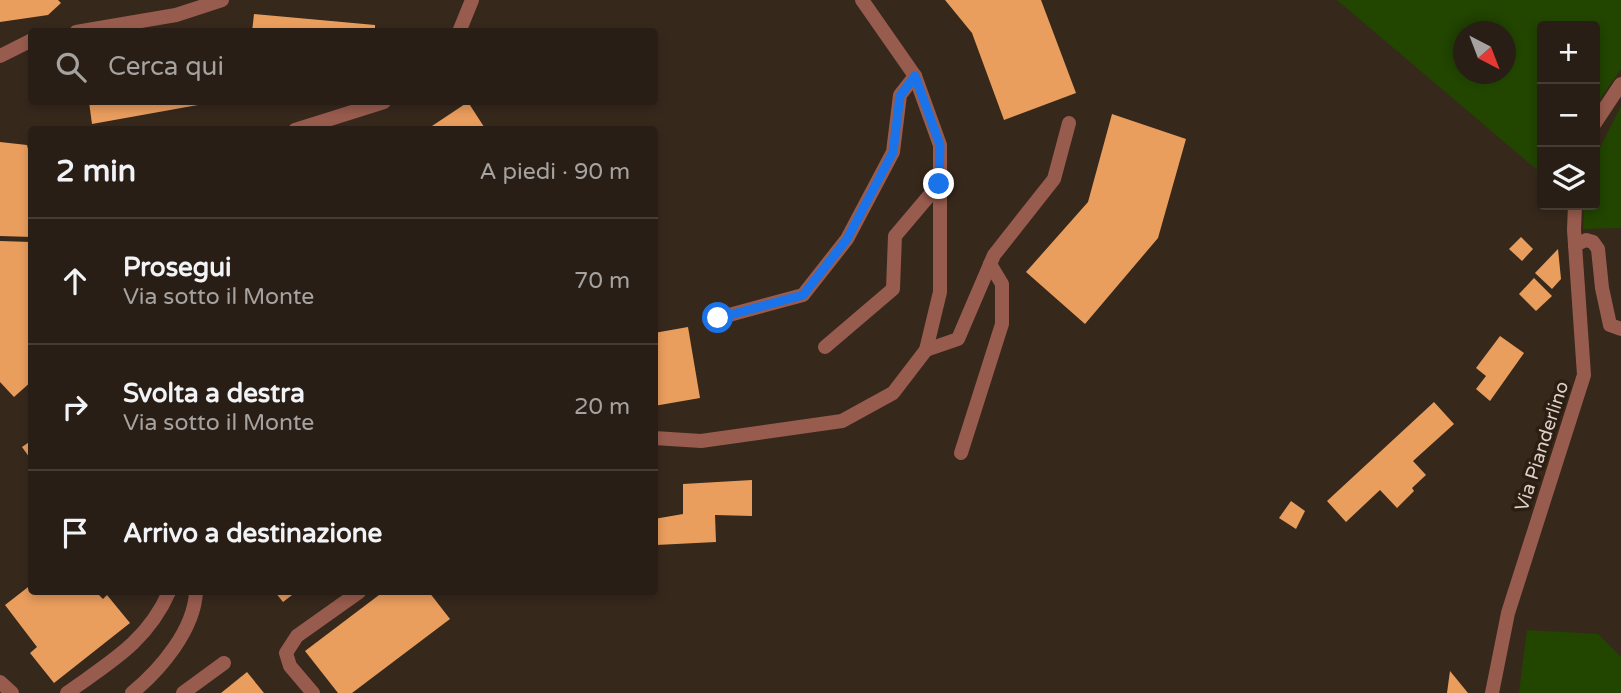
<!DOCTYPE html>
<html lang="it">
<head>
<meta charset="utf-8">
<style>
  :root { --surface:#291e15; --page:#352b22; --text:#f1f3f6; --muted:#a5a2a0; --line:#453c34 }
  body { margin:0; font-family:"Varela Round",sans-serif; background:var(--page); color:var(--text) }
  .controls { position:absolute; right:21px; top:21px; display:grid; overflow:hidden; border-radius:7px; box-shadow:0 4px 10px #0003 }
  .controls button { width:63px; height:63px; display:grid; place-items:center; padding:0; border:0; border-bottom:2px solid var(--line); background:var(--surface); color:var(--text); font:35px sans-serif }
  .compass { position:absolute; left:1453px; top:21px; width:63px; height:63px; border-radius:50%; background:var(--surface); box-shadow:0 4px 10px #0003; rotate:138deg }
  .stop { position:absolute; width:21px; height:21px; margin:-16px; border:5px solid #1a73e8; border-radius:50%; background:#fff }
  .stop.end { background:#1a73e8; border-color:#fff; box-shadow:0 2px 7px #0008 }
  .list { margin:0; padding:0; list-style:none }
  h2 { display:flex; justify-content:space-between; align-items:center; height:91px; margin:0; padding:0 28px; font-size:30px }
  h2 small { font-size:23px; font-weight:400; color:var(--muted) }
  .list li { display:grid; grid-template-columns:46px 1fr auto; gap:21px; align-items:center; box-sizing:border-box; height:126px; padding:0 28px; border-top:2px solid var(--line) }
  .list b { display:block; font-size:26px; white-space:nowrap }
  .list p { margin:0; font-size:23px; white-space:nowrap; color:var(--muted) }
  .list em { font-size:23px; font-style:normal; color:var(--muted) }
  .icon { flex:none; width:38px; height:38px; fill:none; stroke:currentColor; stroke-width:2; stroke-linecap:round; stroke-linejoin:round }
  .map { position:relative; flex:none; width:1621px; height:693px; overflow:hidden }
  .search { position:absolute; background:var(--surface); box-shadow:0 4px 10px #0003; left:28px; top:28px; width:630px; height:77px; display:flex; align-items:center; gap:18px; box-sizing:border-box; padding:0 24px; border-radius:7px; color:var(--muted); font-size:26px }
  .panel { position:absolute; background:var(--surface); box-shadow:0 4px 10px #0003; left:28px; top:126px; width:630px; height:469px; border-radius:7px }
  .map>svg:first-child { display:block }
  .green { fill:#224500; fill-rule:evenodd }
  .building { fill:#ea9e5d }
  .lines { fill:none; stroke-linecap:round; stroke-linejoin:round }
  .lane { stroke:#985c4e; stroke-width:14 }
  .street { stroke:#985c4e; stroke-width:14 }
  .route { stroke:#1a73e8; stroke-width:9 }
  .labels { text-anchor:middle; stroke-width:7; stroke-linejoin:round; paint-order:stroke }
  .street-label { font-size:19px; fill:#dcd1ca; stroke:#2d1e12 }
</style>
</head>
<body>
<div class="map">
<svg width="1621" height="693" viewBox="0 0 1621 693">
  <rect width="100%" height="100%" fill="#37281c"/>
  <g class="green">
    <path d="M1337 0H1621V69L1595 106V26H1542V174ZM1464 32H1506V74H1464Z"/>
    <path d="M1621 106V228L1583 229 1584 205H1595V158Z"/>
    <path d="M1527 630 1598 634 1621 657V693H1519Z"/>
  </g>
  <g class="building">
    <path d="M0 0H58L61 3 48 15 0 22Z"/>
    <path d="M945 0H1041L1076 93 1004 120 972 33Z"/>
    <path d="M254 14 375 25V32H252Z"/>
    <path d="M89 102H208L209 103 92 124Z"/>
    <path d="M468 102 486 130H426Z"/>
    <path d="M1112 114 1186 139 1158 238 1085 324 1026 272 1088 202Z"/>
    <path d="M0 142 27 145 32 164V237L0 236Z"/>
    <path d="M1521 237 1533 249 1522 261 1509 249Z"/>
    <path d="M0 241 31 242 32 381 14 397 0 382Z"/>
    <path d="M1558 249 1561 279 1552 289 1535 273Z"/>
    <path d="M1534 278 1552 296 1536 311 1519 294Z"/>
    <path d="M688 327 700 398 654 406V333Z"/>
    <path d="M1500 336 1524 353 1490 401 1476 389 1486 376 1476 368Z"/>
    <path d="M1434 402 1454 424 1413 461 1426 475 1412 488 1414 491 1397 508 1380 490 1346 522 1327 501Z"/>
    <path d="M32 440V461L22 447Z"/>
    <path d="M752 480V516L715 515 716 542 656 545 654 519 683 514V484Z"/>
    <path d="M1291 501 1305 511 1296 529 1279 518Z"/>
    <path d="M32 584V592H96L103 599 107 595 130 623 54 683 30 653 37 647 5 605Z"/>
    <path d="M275 592H296L283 602Z"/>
    <path d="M383 592H429L450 619 352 693H338L305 651Z"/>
    <path d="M1450 671 1468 693H1447Z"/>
    <path d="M247 672 264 693H221Z"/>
  </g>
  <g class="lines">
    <g class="lane">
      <path d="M1575 245 1586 240 1593 242 1598 249 1602 288 1610 325 1621 329"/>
      <path d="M313 693 290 666 286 653 297 636 359 592"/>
    </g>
    <g class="street">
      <path d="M76 32 176 15 222 0"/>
      <path d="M459 32 472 0"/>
      <path d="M0 56 32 40"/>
      <path d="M1595 123 1621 84"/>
      <path d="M295 130 384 102"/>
      <path d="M718 318 803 295 847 239 893 152 900 95 915 76"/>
      <path d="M825 347 893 289 895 236 939 184"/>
      <path d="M926 350 958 339 994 255 1054 179 1069 123"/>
      <path d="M654 438 701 441 842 421 893 393 926 350 940 292V145L915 76 862 0"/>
      <path d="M961 453 1002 324V284L990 264"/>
      <path d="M0 682 12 693"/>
      <path d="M67 693C110 662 147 642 169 592"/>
      <path d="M132 693C161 669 194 630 196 592"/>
      <path d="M183 693 224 663"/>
      <path d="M1492 693 1508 613 1584 375 1574 230 1575 205"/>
    </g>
  </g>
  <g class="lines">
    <path class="route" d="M718 318 803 295 847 239 893 152 900 96 915 76 940 145 939 184"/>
  </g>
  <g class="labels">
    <g class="street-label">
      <text transform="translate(1541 446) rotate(-72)" y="7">Via Pianderlino</text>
    </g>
  </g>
</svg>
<div class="controls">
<button>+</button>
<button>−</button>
<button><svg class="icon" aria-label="layers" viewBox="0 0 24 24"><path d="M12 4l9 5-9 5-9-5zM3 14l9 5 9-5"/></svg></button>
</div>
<svg class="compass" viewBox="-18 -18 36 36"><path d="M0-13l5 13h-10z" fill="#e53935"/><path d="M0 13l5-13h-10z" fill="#a5a2a0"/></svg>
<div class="stop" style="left:718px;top:318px"></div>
<div class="stop end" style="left:939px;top:184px"></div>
<div class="search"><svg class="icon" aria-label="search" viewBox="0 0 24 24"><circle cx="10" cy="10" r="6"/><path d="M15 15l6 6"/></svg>Cerca qui</div>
<section class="panel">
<h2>2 min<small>A piedi · 90 m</small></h2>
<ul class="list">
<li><svg class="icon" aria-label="ahead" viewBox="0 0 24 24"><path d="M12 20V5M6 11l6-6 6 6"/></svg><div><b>Prosegui</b><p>Via sotto il Monte</p></div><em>70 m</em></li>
<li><svg class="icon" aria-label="right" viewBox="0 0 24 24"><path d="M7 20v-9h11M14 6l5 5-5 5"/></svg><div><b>Svolta a destra</b><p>Via sotto il Monte</p></div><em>20 m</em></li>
<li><svg class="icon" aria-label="arrive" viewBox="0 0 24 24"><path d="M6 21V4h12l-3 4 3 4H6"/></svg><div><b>Arrivo a destinazione</b></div></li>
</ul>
</section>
</div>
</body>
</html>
